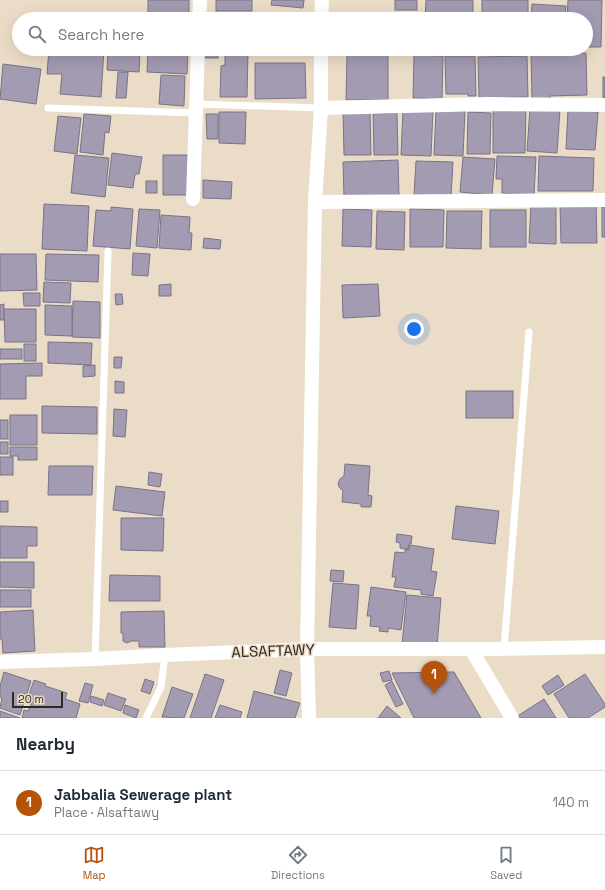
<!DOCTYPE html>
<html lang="en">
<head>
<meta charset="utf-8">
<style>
  :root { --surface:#fff; --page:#f2f2f3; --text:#1f2937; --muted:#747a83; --line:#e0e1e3; --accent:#b45309 }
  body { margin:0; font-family:"Space Grotesk",sans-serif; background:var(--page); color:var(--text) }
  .scale { position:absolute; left:12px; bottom:10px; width:51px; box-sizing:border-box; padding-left:4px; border:2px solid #2d2820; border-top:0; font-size:11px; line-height:14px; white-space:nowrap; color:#2d2820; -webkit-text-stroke:3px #ebdcc7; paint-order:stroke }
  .you { position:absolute; left:414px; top:329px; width:14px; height:14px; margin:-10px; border:3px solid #fff; border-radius:50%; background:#1a73e8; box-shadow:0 0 0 6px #1a73e833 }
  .badge { display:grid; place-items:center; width:26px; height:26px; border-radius:50%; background:var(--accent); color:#fff; font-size:13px; font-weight:700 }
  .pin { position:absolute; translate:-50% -33px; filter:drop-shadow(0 1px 2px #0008) }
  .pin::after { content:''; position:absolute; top:21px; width:14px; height:12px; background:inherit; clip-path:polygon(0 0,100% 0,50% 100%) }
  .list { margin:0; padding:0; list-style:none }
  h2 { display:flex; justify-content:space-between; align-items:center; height:52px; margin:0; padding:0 16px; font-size:17px }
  h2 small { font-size:13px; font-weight:400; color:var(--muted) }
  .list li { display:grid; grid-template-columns:26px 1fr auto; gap:12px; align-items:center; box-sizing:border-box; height:64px; padding:0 16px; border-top:1px solid var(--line) }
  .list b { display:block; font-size:15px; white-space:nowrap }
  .list p { margin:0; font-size:13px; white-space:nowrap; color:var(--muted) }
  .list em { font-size:13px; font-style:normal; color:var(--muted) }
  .icon { flex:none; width:22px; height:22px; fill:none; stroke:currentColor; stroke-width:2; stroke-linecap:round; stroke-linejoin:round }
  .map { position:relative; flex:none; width:605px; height:718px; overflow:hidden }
  .search { position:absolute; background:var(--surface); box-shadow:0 4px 16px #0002; left:12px; right:12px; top:12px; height:44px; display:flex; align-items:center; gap:10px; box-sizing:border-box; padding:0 14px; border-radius:22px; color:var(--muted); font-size:15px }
  .sheet { height:116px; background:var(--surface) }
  nav { display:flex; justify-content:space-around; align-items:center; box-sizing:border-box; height:56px; border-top:1px solid var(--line); background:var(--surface); font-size:11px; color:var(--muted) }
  nav a { display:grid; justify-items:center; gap:2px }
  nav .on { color:var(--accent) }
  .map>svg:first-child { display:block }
  .building { fill:#a39bb1; stroke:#7a7287 }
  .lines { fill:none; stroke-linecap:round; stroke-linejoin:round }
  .service { stroke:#fff; stroke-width:7 }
  .minor { stroke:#fff; stroke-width:14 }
  .labels { text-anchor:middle; stroke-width:3; stroke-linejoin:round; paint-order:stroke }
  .street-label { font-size:15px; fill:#2d2820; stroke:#ebdcc7 }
</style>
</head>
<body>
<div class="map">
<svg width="605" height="718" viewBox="0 0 605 718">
  <rect width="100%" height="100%" fill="#ebdcc7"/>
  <g class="building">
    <rect x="148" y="0" width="41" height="19"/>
    <rect x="216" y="0" width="36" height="11"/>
    <path d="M272 0H304L303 8 271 5Z"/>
    <rect x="395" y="0" width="22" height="10"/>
    <path d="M426 0H473V19H425Z"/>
    <rect x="482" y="0" width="46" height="19"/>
    <path d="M568 0H602L601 47H586V19H567Z"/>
    <path d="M532 4 566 6 565 19H531Z"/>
    <path d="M49 49H104L101 97 60 94 62 74H47Z"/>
    <path d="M108 49H140L139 72 107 70Z"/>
    <path d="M148 49H188L187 74 147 72Z"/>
    <rect x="204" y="49" width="14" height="9"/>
    <rect x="293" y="49" width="12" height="3"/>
    <path d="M424 49H472V51L424 50Z"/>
    <path d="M481 49H527V51L481 50Z"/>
    <path d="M533 49H564L563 51Z"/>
    <path d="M225 51 248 52 247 97H220L221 66 225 65Z"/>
    <path d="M586 53 587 95 550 96V99L532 100 531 55Z"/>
    <path d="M347 54 388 55V100H346Z"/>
    <path d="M414 55 443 56 442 99 413 98Z"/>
    <path d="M445 56H475L476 96H468V94H446Z"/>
    <path d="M527 56 528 97 479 98 478 57Z"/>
    <path d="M255 63H305L306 98 255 99Z"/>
    <path d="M3 64 41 69 36 104 0 99Z"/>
    <path d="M118 72H128L126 98H116Z"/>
    <path d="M161 75 185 76 184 106 159 104Z"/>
    <rect x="603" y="77" width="2" height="21"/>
    <path d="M493 108H526L525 153H493Z"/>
    <path d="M530 108 560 110 557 153 527 151Z"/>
    <path d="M403 110 433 111 431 156 401 155Z"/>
    <path d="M436 110 465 111 463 156 434 155Z"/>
    <path d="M568 110 598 112 595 150 566 149Z"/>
    <path d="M219 112H246L245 144 219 143Z"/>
    <path d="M343 112H370L371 155H344Z"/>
    <path d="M468 112 491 113 490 154H467Z"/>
    <path d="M397 113 398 155H374L373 114Z"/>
    <path d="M84 114 111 116 109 133 105 132 103 155 80 152Z"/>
    <path d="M206 114H218V139H207Z"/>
    <path d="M58 116 81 118 77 154 54 151Z"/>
    <path d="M112 153 142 157 139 174H135L133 188 108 185Z"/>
    <path d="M75 155 109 158 105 197 71 193Z"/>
    <path d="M163 155H189L190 195H163Z"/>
    <path d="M497 156 536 157 534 195 502 193V179H496Z"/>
    <path d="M539 156 594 158 593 191H538Z"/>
    <path d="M463 157 495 159 492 195 460 192Z"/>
    <path d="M398 160 399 196 344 197 343 162Z"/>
    <path d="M416 161 453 162 451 197 414 195Z"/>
    <path d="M203 180 232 182 231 199 203 198Z"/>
    <rect x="146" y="181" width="11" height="12"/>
    <path d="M596 203 597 243H561L560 204Z"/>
    <path d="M44 204 89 206 87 251 42 249Z"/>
    <path d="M531 204 556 205V244L529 243Z"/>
    <rect x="602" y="204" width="3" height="33"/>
    <path d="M111 207 133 209 130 249 93 246 96 210 111 211Z"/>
    <path d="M139 209 160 210 157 248 136 246Z"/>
    <path d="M343 209 372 210 371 247 342 246Z"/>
    <path d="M410 209 444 210 443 247H410Z"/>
    <rect x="490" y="210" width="36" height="37"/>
    <path d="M377 211 405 212 404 250 376 249Z"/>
    <path d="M447 211H482L481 249 446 248Z"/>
    <path d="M161 215 190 217 189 233H192L191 250 159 248Z"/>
    <path d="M204 238 221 240 220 249 203 248Z"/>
    <path d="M133 253 150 254 148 276 132 275Z"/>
    <path d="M0 254H36L37 290 0 291Z"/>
    <path d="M46 254 99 255 98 282 45 280Z"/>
    <path d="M44 282 71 283 70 303 43 302Z"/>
    <path d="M171 284V296H159V285Z"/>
    <path d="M378 284 380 316 343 318 342 285Z"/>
    <path d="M23 293H40V306H24Z"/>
    <path d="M115 294H122L123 304 116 305Z"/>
    <path d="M73 301 100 302V338L72 337Z"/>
    <path d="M4 304V320H0V305Z"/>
    <path d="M45 305 72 306V336L45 335Z"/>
    <path d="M4 309H36V342H5Z"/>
    <path d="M48 342 92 343 91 365 48 363Z"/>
    <rect x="24" y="344" width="12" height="17"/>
    <rect x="0" y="349" width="22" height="10"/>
    <path d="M114 357H122L121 368H114Z"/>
    <path d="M42 363V376H26V399H0V364Z"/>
    <path d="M95 365V376L83 377V366Z"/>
    <path d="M115 381 124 382V393H115Z"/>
    <rect x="466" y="391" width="47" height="27"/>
    <path d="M42 406 97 407V434L42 433Z"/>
    <path d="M114 409 127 410 125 437 113 436Z"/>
    <rect x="10" y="415" width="27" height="30"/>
    <rect x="0" y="420" width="8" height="19"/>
    <rect x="0" y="442" width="8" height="12"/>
    <path d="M10 447H37V460H18V456H10Z"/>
    <rect x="0" y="457" width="13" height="18"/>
    <path d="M345 464 370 466 368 495 372 496 371 507H361V504L342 502 343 491 339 487 338 483 340 479 344 476Z"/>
    <path d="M49 466H93L92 495H48Z"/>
    <path d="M149 472 162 474 160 487 148 485Z"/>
    <path d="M116 486 165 492 162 516 113 510Z"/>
    <rect x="0" y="501" width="8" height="11"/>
    <path d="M456 506 499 511 495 544 452 539Z"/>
    <path d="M121 518H164L163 551 121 550Z"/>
    <path d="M0 526 37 527V546H27V558H0Z"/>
    <path d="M397 534 412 536 411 544H409L408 549 400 548V543L396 542Z"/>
    <path d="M410 545 434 549 431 571 437 572 433 596 421 594V590L394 587 396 577H392L395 552 405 553V549L409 550Z"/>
    <path d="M0 562H34V588L0 587Z"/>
    <path d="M331 570 344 571 343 582 330 581Z"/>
    <path d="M110 575 160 576V601H109Z"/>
    <path d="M333 583 359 585 356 629 329 627Z"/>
    <path d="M371 587 406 592 401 630 388 628V632L379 631 380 627 370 626 371 616H367Z"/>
    <rect x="0" y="590" width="31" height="17"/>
    <path d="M407 595 441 598 437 647 402 644Z"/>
    <path d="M33 610 35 651 3 653 2 639H0V612Z"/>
    <path d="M164 611 165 647H139V641H131L127 643 123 641V633H121V612Z"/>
    <path d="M280 670 292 673 286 696 274 693Z"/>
    <path d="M389 671 392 680 383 682 380 673Z"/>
    <path d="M4 672 31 681 20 715 0 708 2 698 0 697V686Z"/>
    <path d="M454 672 481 718H414L392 673Z"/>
    <path d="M205 674 224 680 211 718H190Z"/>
    <path d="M585 674 605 704V707L588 718H569L554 694Z"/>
    <path d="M558 675 564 685 548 695 542 686Z"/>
    <path d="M145 679 154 682 150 694 141 691Z"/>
    <path d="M34 680 46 684 45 686 67 693 65 699 80 704 76 718H22L24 710 28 711 32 702 27 700Z"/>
    <path d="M392 681 403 704 396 707 385 685Z"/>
    <path d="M85 683 93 685 88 703 79 701Z"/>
    <path d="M172 687 193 694 184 718 162 717Z"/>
    <path d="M254 691 300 703 295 718H247Z"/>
    <path d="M108 693 126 699 121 711 104 705Z"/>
    <path d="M91 696 104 700 102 706 90 702Z"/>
    <path d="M544 699 556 718H517L516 717Z"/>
    <path d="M125 705 139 710 136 718 123 713Z"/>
    <path d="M220 705 242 712 240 718H215Z"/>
    <path d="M387 706 401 718H378Z"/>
    <path d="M0 711 20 718H0Z"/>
  </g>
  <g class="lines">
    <g class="service">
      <path d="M196 104 321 108"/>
      <path d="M48 108 196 113"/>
      <path d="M504 649 529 332"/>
      <path d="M95 659 108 251"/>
      <path d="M146 718 161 687 165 655"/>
    </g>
    <g class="minor">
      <path d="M199 19 200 0"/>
      <path d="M321 19 322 0"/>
      <path d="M321 108 488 104 605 105"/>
      <path d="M193 199 198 49"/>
      <path d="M315 202 605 200"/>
      <path d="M471 649 512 718"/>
      <path d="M0 662 95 659 165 655 307 649H497L605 647"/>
      <path d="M309 718 307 649 315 202 321 108V49"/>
    </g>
  </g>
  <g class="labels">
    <g class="street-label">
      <text transform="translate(273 651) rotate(-2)" y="5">ALSAFTAWY</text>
    </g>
  </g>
</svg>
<div class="scale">20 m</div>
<div class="you"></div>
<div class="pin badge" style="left:434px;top:694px">1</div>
<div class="search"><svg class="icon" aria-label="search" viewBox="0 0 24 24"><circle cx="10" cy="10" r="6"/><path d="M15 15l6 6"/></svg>Search here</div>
</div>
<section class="sheet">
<h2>Nearby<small></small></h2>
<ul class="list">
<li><span class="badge">1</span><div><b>Jabbalia Sewerage plant</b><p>Place · Alsaftawy</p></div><em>140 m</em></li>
</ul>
</section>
<nav>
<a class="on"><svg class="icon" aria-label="map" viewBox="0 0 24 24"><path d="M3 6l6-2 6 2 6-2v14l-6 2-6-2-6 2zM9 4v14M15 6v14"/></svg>Map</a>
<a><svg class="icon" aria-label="directions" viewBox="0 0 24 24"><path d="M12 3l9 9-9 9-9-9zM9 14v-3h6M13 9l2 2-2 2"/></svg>Directions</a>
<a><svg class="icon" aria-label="saved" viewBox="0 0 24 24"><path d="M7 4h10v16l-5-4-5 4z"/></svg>Saved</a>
</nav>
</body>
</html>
